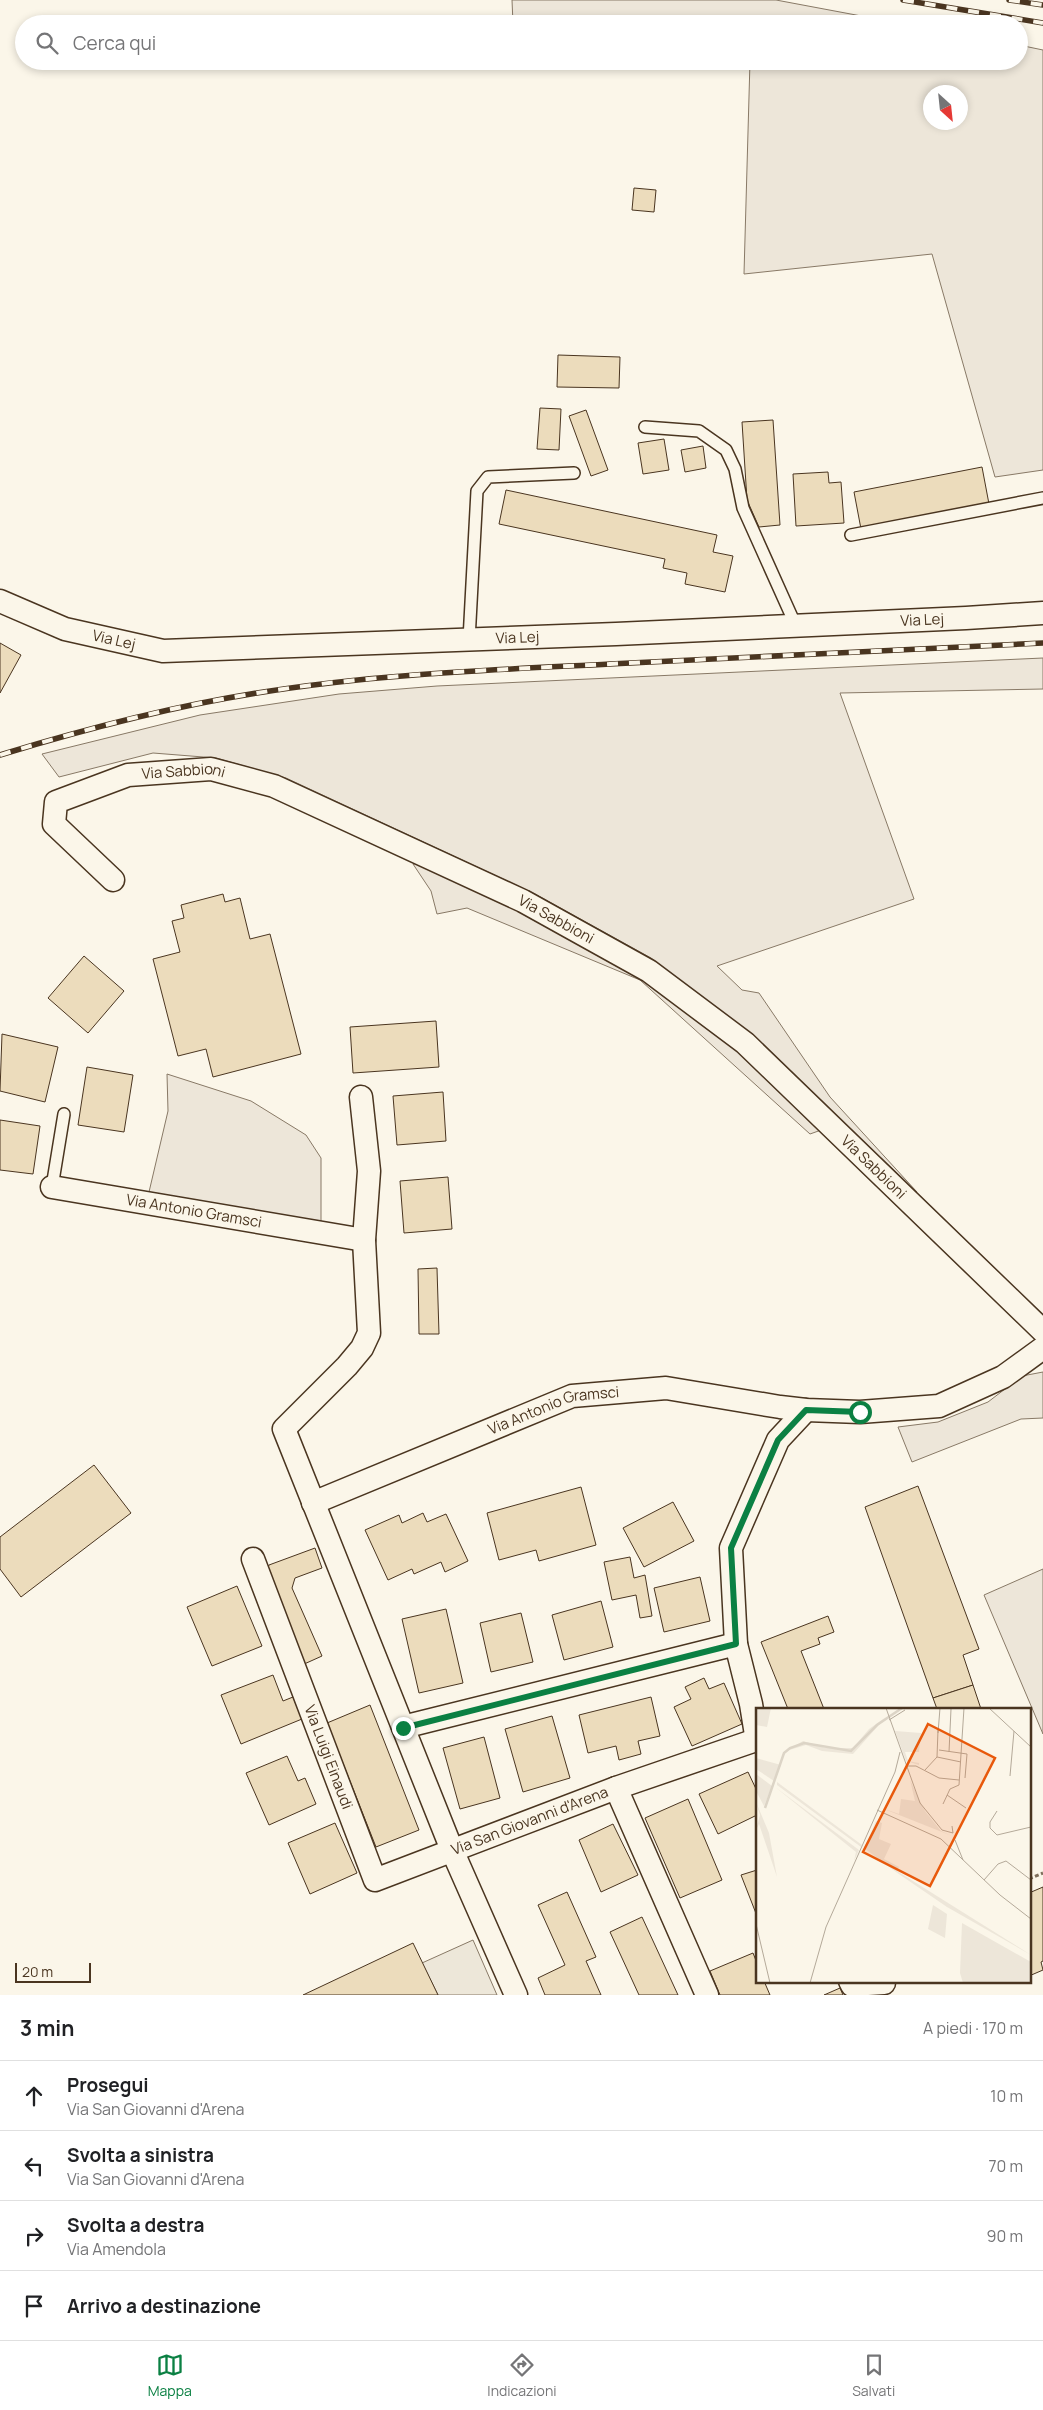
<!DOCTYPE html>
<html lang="it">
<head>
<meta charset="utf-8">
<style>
  :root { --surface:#fff; --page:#f6f6f6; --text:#202124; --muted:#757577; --line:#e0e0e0; --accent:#0b8043 }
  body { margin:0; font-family:Manrope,sans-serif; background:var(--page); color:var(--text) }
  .compass { position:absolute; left:923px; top:85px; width:45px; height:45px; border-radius:50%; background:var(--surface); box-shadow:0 2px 8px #0003; rotate:153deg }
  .scale { position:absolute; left:15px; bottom:12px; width:76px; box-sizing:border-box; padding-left:5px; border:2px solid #4a3520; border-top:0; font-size:14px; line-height:18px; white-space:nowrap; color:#4a3520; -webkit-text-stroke:4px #fbf6e9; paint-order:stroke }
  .stop { position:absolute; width:15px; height:15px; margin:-11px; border:4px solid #0b8043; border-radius:50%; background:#fff }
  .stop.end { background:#0b8043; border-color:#fff; box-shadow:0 1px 5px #0008 }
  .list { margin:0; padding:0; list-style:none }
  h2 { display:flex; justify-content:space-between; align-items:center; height:65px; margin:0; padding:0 20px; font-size:21px }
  h2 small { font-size:16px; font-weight:400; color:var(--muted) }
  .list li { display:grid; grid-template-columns:32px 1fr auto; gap:15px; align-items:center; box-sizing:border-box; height:70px; padding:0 20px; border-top:1px solid var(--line) }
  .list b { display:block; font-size:19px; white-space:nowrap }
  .list p { margin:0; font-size:16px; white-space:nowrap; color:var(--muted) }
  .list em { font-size:16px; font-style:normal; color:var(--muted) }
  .icon { flex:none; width:28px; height:28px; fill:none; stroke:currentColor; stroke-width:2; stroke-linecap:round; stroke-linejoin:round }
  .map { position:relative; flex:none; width:1043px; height:1995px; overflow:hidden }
  .search { position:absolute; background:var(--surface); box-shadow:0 2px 8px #0003; left:15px; right:15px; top:15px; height:55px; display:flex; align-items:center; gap:12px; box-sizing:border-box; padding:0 18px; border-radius:28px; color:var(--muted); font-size:19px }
  .sheet { height:345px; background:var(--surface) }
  nav { display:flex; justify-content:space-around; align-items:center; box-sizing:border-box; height:70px; border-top:1px solid var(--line); background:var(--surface); font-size:14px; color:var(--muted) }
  nav a { display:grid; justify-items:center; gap:2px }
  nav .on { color:var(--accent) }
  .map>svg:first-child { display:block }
  .green { fill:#ede6d9; stroke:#887966; fill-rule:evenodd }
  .parking { fill:#ede7d9; stroke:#887966 }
  .building { fill:#ecdcbc; stroke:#4a3520 }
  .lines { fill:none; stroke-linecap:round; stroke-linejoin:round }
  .service-casing { stroke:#4a3520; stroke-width:14 }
  .minor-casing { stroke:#4a3520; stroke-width:25 }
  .path { stroke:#7f6f5c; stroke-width:3; stroke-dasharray:4 2.5; stroke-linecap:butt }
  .service { stroke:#fbf6e9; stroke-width:11 }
  .minor { stroke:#fbf6e9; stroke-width:22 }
  .rail-casing { stroke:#4a3520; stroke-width:5.5 }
  .rail { stroke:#fbf6e9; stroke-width:4; stroke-dasharray:11; stroke-linecap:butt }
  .route { stroke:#0b8043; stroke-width:6 }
  .labels { text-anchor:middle; stroke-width:4; stroke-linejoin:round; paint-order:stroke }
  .street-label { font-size:15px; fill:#4a3520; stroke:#fbf6e9 }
  .inset-river { fill:none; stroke:#dcd4c6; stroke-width:2.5 }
  .inset-road { fill:none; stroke:#b4a999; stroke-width:1 }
  .view { fill:#e8590c; fill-opacity:0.15; stroke:#e8590c; stroke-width:2.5 }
  .inset-edge { fill:none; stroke:#4a3520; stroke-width:2.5 }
</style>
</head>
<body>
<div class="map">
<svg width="1043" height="1995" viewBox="0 0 1043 1995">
  <rect width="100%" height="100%" fill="#fbf6e9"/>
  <g class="green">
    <path d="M512 0H776L904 24H513Z"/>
    <path d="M1019 45 1043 50V470L995 477 932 254 744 274 750 61H1019ZM930 92H960V122H930Z"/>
    <path d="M1043 658V689L840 693 914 899 717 966 742 990 759 993 830 1097 917 1192 752 1036 651 958 535 894 286 778 216 758 153 753 59 777 42 754 200 715 339 694 437 686Z"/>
    <path d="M424 863 518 906 644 975 742 1050 824 1129 810 1134 640 980 467 908 437 914 431 891 413 864Z"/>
    <path d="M167 1074 251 1101 306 1135 321 1158V1224L149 1192 168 1111Z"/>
    <path d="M1043 1372V1418L1021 1419 912 1462 898 1427 938 1422 988 1402 1022 1376Z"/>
    <path d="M1043 1569V1734L984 1595Z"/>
  </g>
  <path class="parking" d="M473 1940 497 1995H438L422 1963Z"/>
  <g class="building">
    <path d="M634 188 656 190 654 212 632 210Z"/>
    <path d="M558 355 620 357 619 388 557 387Z"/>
    <path d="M540 408 561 409 559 450 537 449Z"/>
    <path d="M586 410 608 470 591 476 569 416Z"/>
    <path d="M773 420 780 525 759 527 747 500 742 422Z"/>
    <path d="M664 439 669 470 643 474 638 443Z"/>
    <path d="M703 446 706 468 685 472 681 450Z"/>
    <path d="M982 467 989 504 861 529 854 492Z"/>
    <path d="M828 472 829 483 841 482 844 523 796 526 793 474Z"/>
    <path d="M506 490 717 535 713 552 733 556 725 592 685 584 687 573 663 568 665 559 499 524Z"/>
    <path d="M0 643 21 655 0 693Z"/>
    <path d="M223 894 225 902 240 898 250 939 270 934 301 1054 213 1077 206 1049 178 1056 153 959 180 952 172 921 184 918 181 905Z"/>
    <path d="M84 956 124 991 88 1033 48 998Z"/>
    <path d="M436 1021 439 1067 353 1073 350 1027Z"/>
    <path d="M2 1034 58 1047 45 1102 0 1091Z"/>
    <path d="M87 1067 133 1075 124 1132 78 1125Z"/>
    <path d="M443 1092 446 1141 397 1145 393 1096Z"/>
    <path d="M0 1120 40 1126 33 1174 0 1170Z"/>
    <path d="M448 1177 452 1229 404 1233 400 1181Z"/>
    <path d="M437 1268 439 1334H419L418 1269Z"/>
    <path d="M94 1465 131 1513 21 1597 0 1569V1537Z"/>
    <path d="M918 1486 979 1649 963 1655 973 1685 933 1698 865 1507Z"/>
    <path d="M581 1487 596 1545 539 1561 536 1550 499 1560 487 1513Z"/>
    <path d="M673 1502 694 1541 644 1567 623 1528Z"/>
    <path d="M423 1513 427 1522 446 1514 468 1561 445 1572 441 1562 414 1574 412 1569 388 1580 365 1530 399 1515 402 1523Z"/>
    <path d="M315 1548 322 1568 295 1578 292 1588 322 1656 302 1665 264 1577 269 1565Z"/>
    <path d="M630 1557 634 1578 645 1575 652 1616 640 1618 636 1595 612 1600 604 1562Z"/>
    <path d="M700 1577 710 1621 664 1632 654 1588Z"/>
    <path d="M237 1586 262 1646 212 1666 187 1607Z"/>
    <path d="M601 1601 613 1647 564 1660 552 1615Z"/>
    <path d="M446 1609 463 1683 419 1693 402 1619Z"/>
    <path d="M521 1613 533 1662 491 1672 480 1623Z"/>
    <path d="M828 1616 834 1632 818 1638 820 1644 801 1651 824 1709H788L761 1642Z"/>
    <path d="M273 1675 283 1701 293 1697 302 1719 241 1744 221 1695Z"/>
    <path d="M704 1678 709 1689 724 1683 742 1724 692 1746 674 1707 691 1699 685 1687Z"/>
    <path d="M973 1685 981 1709H937L933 1698Z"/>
    <path d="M651 1697 660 1736 638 1741 641 1754 619 1760 616 1746 588 1753 579 1715Z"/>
    <path d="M370 1705 419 1830 376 1847 327 1723Z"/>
    <path d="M552 1716 570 1778 523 1792 505 1729Z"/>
    <path d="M484 1737 500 1798 460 1809 443 1748Z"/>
    <path d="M287 1756 298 1781 305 1778 316 1804 269 1825 246 1773Z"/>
    <path d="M748 1772 757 1791V1815L718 1834 699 1794Z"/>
    <path d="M688 1799 722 1880 680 1898 645 1818Z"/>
    <path d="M335 1823 357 1873 310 1894 288 1843Z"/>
    <path d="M613 1824 638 1875 601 1892 579 1840Z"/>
    <path d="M757 1870V1916L741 1875Z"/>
    <path d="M1043 1887V1961L1041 1962 1043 1970 1029 1976V1893Z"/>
    <path d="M567 1892 596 1957 586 1961 601 1995H545L538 1978 565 1965 538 1905Z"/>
    <path d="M642 1917 678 1995H639L610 1932Z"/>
    <path d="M413 1943 438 1995H303Z"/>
    <path d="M753 1953 757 1963V1981H764L770 1995H720L710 1971Z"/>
    <path d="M840 1988 843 1995H824Z"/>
  </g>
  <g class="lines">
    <defs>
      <g id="service">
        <path d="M645 427 699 431 726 450 735 469 743 508 796 626"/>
        <path d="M851 535 1043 498"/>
        <path d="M469 640 477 491 488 477 574 473"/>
        <path d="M52 1187 64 1114"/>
      </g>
      <g id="minor">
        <path id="s1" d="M0 601 65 629 163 651 616 634 966 618 1043 613"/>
        <path id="s2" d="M113 880 54 824 56 802 128 775 211 769 274 786 523 901 649 971 745 1043 1043 1331"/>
        <path d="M361 1097 369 1171 364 1240 369 1333 362 1348 347 1366 284 1429 452 1850 516 1995"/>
        <path id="s3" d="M52 1187 364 1240"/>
        <path id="s4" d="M313 1503 572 1396 666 1388 780 1407 806 1410 860 1412 939 1406 1003 1377 1043 1348"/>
        <path id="s5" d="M253 1559 375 1880 616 1788 756 1740"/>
        <path d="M403 1727 736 1644"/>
        <path d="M757 1741 751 1704 736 1644 731 1548 778 1440 806 1410"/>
        <path d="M616 1788 707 1995"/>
        <path d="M850 1981 852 1985 884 1983"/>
      </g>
    </defs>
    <use href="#service" class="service-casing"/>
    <use href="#minor" class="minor-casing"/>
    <path class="path" d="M1029 1879 1043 1873"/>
    <use href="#service" class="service"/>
    <use href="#minor" class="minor"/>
    <defs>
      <g id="rail">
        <path d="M903 0 1043 23"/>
        <path d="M1009 0 1043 5"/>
        <path d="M0 755C85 729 169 707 257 693 373 674 492 670 610 664 754 657 899 650 1043 643"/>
      </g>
    </defs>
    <use href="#rail" class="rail-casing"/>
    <use href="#rail" class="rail"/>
  </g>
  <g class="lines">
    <path class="route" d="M403 1728 736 1644 731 1548 778 1440 806 1410 860 1412"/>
  </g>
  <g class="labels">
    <g class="street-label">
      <text dy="5" stroke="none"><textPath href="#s1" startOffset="931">Via Lej</textPath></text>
      <text dy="5" stroke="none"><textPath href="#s1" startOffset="526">Via Lej</textPath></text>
      <text dy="5" stroke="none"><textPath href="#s1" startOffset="121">Via Lej</textPath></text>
      <text dy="5" stroke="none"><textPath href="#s2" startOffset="236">Via Sabbioni</textPath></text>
      <text dy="5" stroke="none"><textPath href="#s2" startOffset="641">Via Sabbioni</textPath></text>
      <text dy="5" stroke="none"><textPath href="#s2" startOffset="1046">Via Sabbioni</textPath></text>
      <text dy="5" stroke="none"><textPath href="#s3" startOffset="144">Via Antonio Gramsci</textPath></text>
      <text dy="5" stroke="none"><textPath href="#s4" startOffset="259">Via Antonio Gramsci</textPath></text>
      <text dy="5" stroke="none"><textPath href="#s5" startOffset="212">Via Luigi Einaudi</textPath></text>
      <text dy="5" stroke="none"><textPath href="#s5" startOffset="509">Via San Giovanni d'Arena</textPath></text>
    </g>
  </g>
  <g transform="translate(756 1708)">
    <rect width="275" height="275" fill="#fbf6e9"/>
    <path d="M0 0H15L11 19 0 17ZM130 9 97 46 66 43 50 37 30 43 47 33 70 40H97L113 21ZM139 23 165 25 163 44H149L152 53 163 55V57L150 53ZM0 50 25 57 18 73 0 61ZM0 66 16 78 8 98 0 83ZM154 72 169 103 185 123 196 128 123 99 143 106 145 91 159 93ZM21 74 106 137 105 139 21 77ZM19 79 103 142 98 153 100 144ZM0 94 13 125 21 169 3 116 0 122 4 107ZM120 113 126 115 123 131 135 136 128 151 143 159 141 163 275 247 191 199 140 164 108 140ZM177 197 191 206 189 230 172 221ZM206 215 275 254V275H207L204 265Z" fill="#ede6d9"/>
    <path class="inset-river" d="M9 100 28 45 34 40 48 35 95 43 121 17 146 0"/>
    <path class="inset-road" d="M130 0 164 95 186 122 197 125 196 118M233 0 275 39M133 12 149 2M182 25 184 0M183 42 211 46 209 70M193 44 195 1M181 49 205 54M151 58H160L183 70 203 72M169 62 181 49 182 22M254 68 258 23M191 87 210 100M187 96 194 81 203 77 208 0M121 102 185 131 244 187 275 211M241 103 234 114V120L241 127 275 119M199 132 207 152M228 172 242 156 250 153 275 172M0 216 14 275M54 275 70 219 139 64 144 44"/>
    <path class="view" d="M172 16 239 50 174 178 107 144Z"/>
    <rect width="275" height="275" class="inset-edge"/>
  </g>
</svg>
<svg class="compass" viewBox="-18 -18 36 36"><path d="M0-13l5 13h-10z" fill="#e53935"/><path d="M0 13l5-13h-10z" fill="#757577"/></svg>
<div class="scale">20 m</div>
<div class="stop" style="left:860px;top:1412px"></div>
<div class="stop end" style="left:403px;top:1728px"></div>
<div class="search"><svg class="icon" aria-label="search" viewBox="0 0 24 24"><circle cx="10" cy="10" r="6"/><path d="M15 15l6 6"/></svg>Cerca qui</div>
</div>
<section class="sheet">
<h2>3 min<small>A piedi · 170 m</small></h2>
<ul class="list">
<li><svg class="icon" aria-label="ahead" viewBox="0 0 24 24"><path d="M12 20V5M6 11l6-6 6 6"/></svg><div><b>Prosegui</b><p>Via San Giovanni d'Arena</p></div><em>10 m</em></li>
<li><svg class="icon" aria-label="left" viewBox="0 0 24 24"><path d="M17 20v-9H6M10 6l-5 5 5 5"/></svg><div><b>Svolta a sinistra</b><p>Via San Giovanni d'Arena</p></div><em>70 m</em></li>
<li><svg class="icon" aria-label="right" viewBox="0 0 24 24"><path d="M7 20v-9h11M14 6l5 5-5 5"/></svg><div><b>Svolta a destra</b><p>Via Amendola</p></div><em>90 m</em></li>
<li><svg class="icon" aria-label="arrive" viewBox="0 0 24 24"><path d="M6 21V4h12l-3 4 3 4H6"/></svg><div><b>Arrivo a destinazione</b></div></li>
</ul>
</section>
<nav>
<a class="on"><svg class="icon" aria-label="map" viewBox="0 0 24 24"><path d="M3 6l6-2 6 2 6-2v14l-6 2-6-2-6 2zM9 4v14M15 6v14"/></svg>Mappa</a>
<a><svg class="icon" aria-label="directions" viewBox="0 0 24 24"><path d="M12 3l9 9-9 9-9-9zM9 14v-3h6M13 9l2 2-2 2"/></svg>Indicazioni</a>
<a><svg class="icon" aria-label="saved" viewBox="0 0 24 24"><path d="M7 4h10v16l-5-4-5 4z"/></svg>Salvati</a>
</nav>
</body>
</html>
